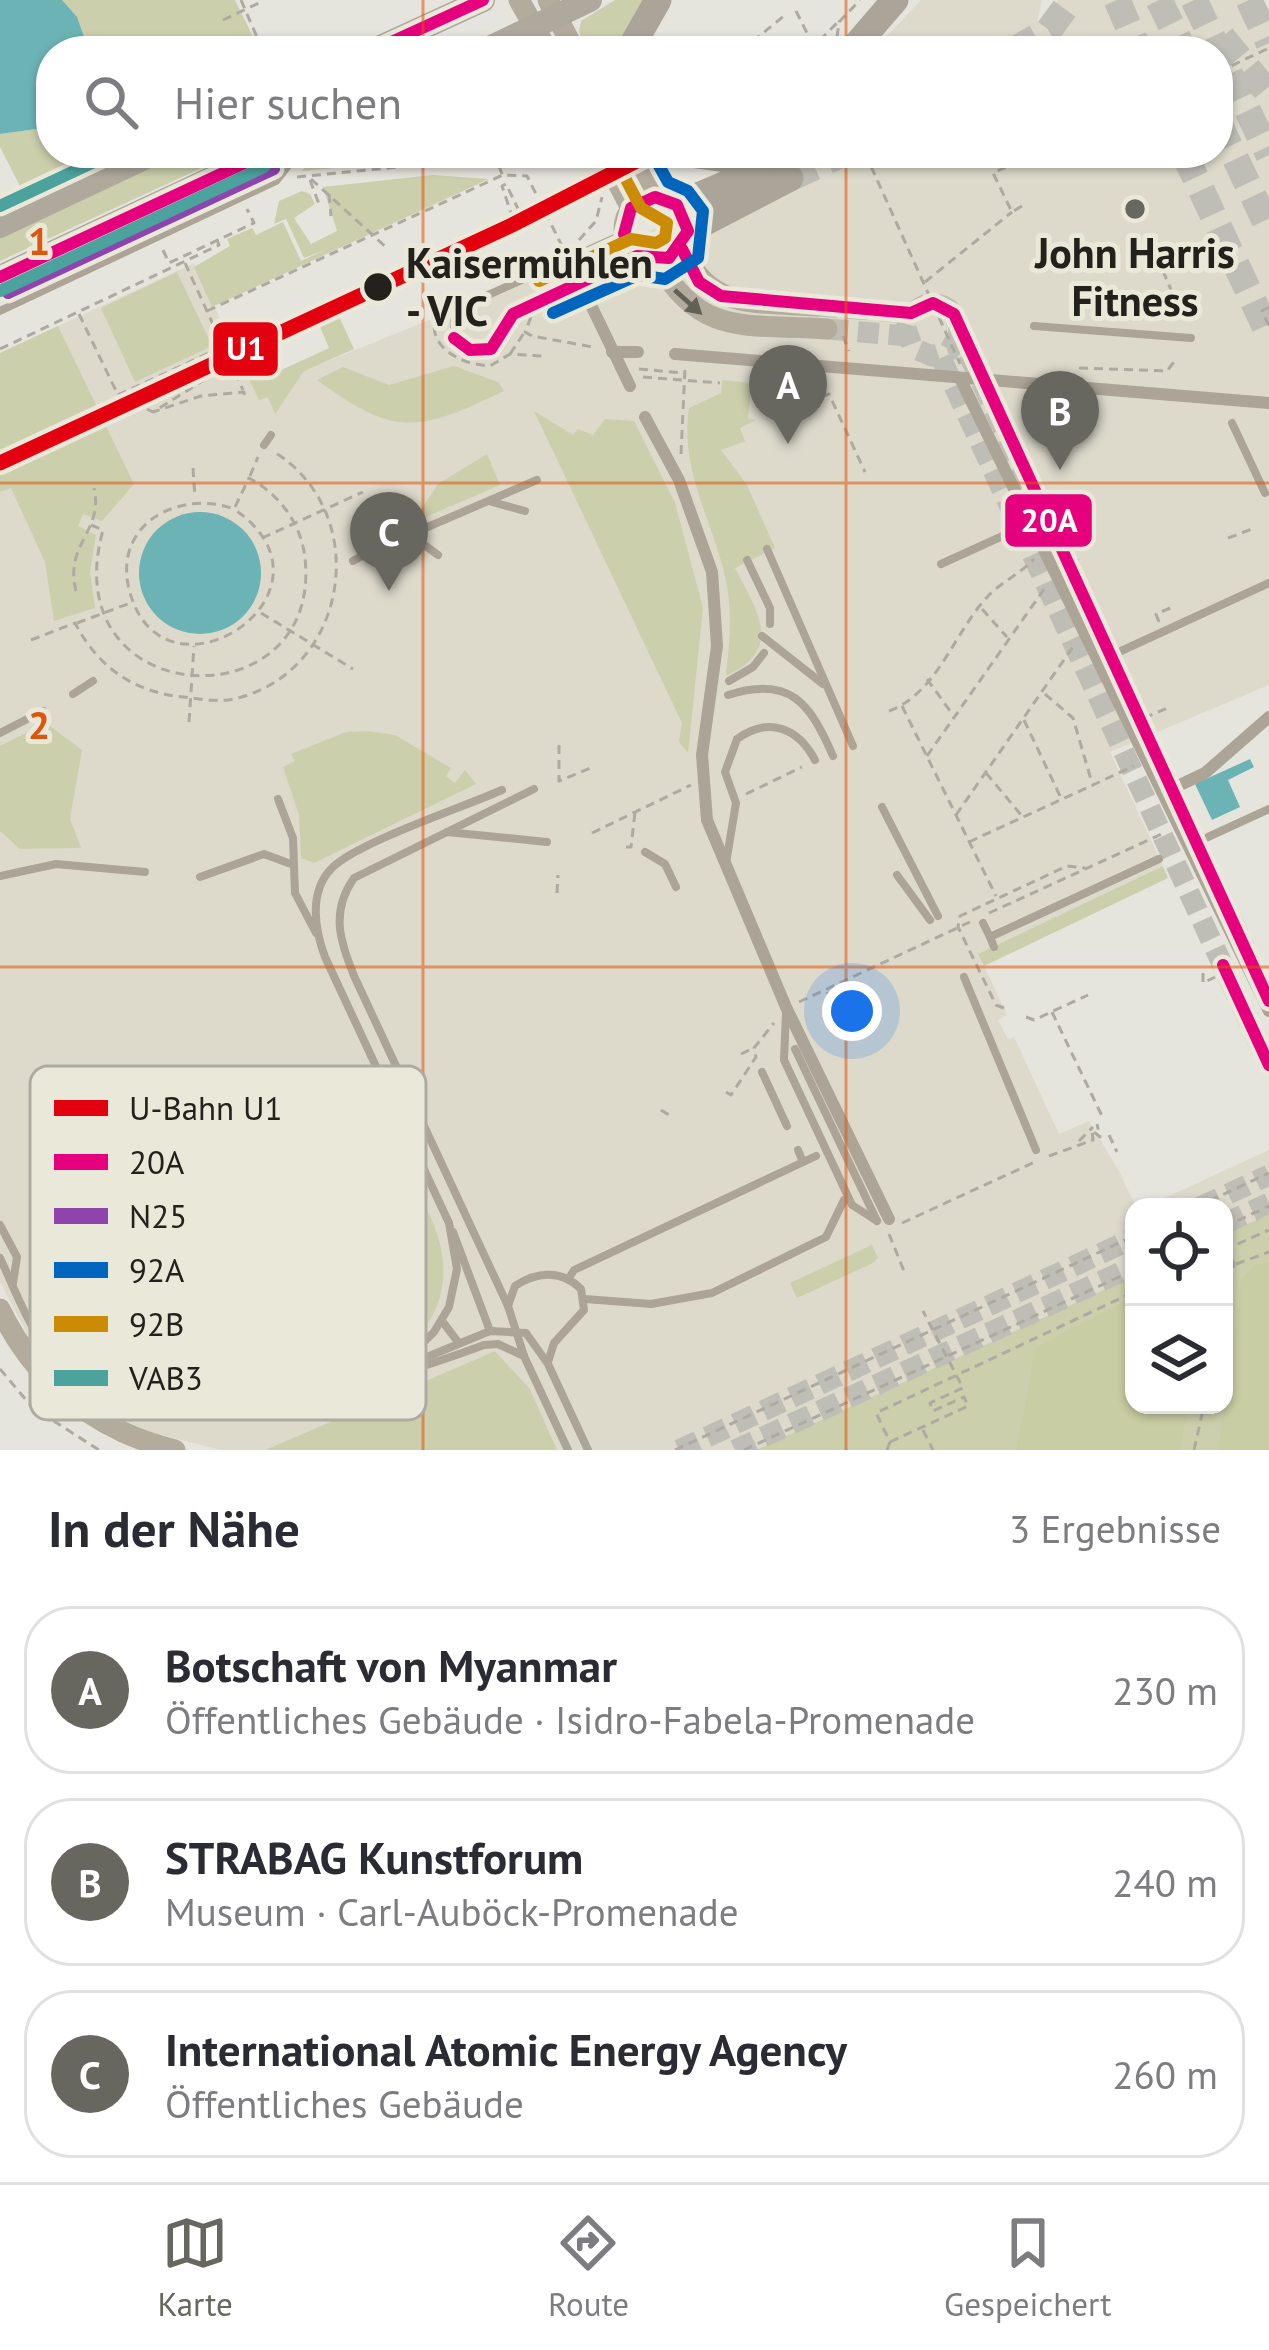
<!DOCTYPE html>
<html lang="de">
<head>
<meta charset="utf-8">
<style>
  :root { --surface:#fff; --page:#f7f7f7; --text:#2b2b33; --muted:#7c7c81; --line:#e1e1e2; --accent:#67665f }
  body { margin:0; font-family:"PT Sans",sans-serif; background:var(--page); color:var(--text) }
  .controls { position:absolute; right:36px; bottom:36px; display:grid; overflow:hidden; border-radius:24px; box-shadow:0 3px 9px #0004 }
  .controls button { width:108px; height:108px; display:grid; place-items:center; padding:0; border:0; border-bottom:3px solid var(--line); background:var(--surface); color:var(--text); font:60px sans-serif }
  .you { position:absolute; left:852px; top:1011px; width:42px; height:42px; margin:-30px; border:9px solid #fff; border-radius:50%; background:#1a73e8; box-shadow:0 0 0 18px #1a73e833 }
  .badge { display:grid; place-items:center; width:78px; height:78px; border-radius:50%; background:var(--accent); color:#fff; font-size:39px; font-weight:700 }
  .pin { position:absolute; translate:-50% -99px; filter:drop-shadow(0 3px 6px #0008) }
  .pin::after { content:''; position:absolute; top:63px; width:42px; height:36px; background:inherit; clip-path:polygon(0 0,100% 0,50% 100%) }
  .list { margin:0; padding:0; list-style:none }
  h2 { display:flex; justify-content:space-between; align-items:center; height:156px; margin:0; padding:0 48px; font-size:51px }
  h2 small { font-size:39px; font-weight:400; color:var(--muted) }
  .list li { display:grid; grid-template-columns:78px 1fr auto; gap:36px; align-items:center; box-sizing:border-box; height:168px; margin:0 24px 24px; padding:0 24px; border:3px solid var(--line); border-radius:48px }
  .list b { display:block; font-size:45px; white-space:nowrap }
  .list p { margin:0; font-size:39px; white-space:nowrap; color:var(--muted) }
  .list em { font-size:39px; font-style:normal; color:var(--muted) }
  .icon { flex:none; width:66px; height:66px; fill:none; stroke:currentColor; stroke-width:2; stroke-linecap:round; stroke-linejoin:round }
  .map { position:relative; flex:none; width:1269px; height:1450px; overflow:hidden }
  .search { position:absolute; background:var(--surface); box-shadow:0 3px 9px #0004; left:36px; right:36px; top:36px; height:132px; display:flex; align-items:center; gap:30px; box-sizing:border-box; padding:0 42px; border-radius:48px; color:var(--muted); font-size:45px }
  .sheet { height:732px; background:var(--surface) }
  nav { display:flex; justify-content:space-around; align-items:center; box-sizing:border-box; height:168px; border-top:3px solid var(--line); background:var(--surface); font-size:33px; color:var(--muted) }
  nav a { display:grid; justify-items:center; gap:6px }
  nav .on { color:var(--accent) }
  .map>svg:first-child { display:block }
  .built { fill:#dddacc }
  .green { fill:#cbcfac }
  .forest { fill:#c9cda3 }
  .water { fill:#6cb3b6 }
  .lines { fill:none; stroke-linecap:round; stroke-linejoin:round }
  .secondary-tunnel { stroke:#bfbeb6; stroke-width:21; stroke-dasharray:21 10; stroke-linecap:butt }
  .motorway-tunnel { stroke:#bfbeb6; stroke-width:27; stroke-dasharray:27 14; stroke-linecap:butt }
  .path { stroke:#aeaaa1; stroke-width:3; stroke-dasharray:9 6; stroke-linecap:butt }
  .service { stroke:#aca497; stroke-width:8 }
  .pedestrian { stroke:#aca497; stroke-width:12 }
  .secondary { stroke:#b3ac9d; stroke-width:21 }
  .primary { stroke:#aea99c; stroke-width:24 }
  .motorway { stroke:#aaa499; stroke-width:27 }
  .bus-1-casing { stroke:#eae8d9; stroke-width:21 }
  .bus-2-casing { stroke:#eae8d9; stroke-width:21 }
  .bus-3-casing { stroke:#eae8d9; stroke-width:21 }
  .bus-4-casing { stroke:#eae8d9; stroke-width:21 }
  .bus-5-casing { stroke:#eae8d9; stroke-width:21 }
  .bus-1 { stroke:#e5007d; stroke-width:12 }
  .bus-2 { stroke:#8e44ad; stroke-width:12 }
  .bus-3 { stroke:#0065bd; stroke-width:12 }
  .bus-4 { stroke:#cc8b05; stroke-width:12 }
  .bus-5 { stroke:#4ca39e; stroke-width:12 }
  .metro-1-casing { stroke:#eae8d9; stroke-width:24 }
  .metro-1 { stroke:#e3000f; stroke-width:15 }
  .oneway { fill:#636056 }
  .grid { fill:none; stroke:#de560d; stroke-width:3; stroke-opacity:0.55 }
  .poi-dot { fill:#67665f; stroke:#eae8d9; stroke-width:4.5 }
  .stop-dot { fill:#22211b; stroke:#eae8d9; stroke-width:4.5 }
  .labels { text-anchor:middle; stroke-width:10; stroke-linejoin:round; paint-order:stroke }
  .poi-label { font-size:42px; font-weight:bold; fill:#22211b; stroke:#eae8d9 }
  .stop-label { font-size:42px; font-weight:bold; fill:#22211b; stroke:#eae8d9; text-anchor:start }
  .key { fill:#eae8d9; stroke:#aeaca0; stroke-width:3 }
  .key-label { font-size:33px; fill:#22211b }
  .grid-label { font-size:39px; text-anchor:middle; font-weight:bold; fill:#de560d; stroke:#eae8d9; stroke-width:10; stroke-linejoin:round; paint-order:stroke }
  .line-badge { stroke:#eae8d9; stroke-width:4.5 }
  .badge-label { font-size:33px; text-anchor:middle; font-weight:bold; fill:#fff }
</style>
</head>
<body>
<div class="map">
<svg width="1269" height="1450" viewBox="0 0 1269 1450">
  <rect width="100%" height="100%" fill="#e6e5dd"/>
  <g class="built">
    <path d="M921 0H1042L1037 22 1058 0H1262L1269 14V685L1110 752 1163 866 979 955 1007 1015 998 1020 1008 1039 1014 1037 1059 1134 1089 1121 1119 1171 1136 1207 1134 1276 756 1450H557L530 1389 495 1351 265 1450H221L146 1431 103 1409 33 1345 0 1282V353L194 263 239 359 248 355 260 380 301 361 323 363 701 210 818 153H1218V51H873Z"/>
    <path d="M1269 1150V1214L1224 1235V1207H1145Z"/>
  </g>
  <g class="green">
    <path d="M42 0H235L260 51H68Z"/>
    <path d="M615 0H644L616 51H588L579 32 581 21Z"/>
    <path d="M51 127V153H96L21 188 0 147V134Z"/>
    <path d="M177 153H234L0 261V236Z"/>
    <path d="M315 153H489V154L302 171Z"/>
    <path d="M433 175 489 179 212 307 194 267 230 246 227 239 252 228 256 235 283 222 301 261 325 250 304 258 286 219 274 224 279 201 302 191 310 194 315 204 294 218 311 244 337 231 323 187Z"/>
    <path d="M177 272 212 346 135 382 101 308Z"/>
    <path d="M336 310 354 349 304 371 275 414 268 397 259 400 239 359 248 355 260 380 329 348 317 320Z"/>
    <path d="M58 326 134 484 102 521 83 514 78 526 96 535 90 572 95 608 54 621 45 562 11 488 0 492V353Z"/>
    <path d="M454 366 498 382 504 391C418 432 396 438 317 380L343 367 389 385Z"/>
    <path d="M722 380 752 383 748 419 756 420 740 428 745 441 721 450 747 485 775 548 735 568C757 611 785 649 726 676 729 644 733 613 726 581 714 523 679 470 689 408L721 393Z"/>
    <path d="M534 411 573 435 578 429 593 435 605 419 634 421 675 503 703 608 688 753 679 742 682 723Z"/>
    <path d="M487 454 500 485 412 523 438 484Z"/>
    <path d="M46 723 82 750 70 819 81 848 20 849 0 831V746Z"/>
    <path d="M367 731 395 735 451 768 446 776 455 783 465 770 476 784 314 863 301 858 299 815 283 767 295 761 291 754 346 732Z"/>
    <path d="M1163 866 1168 878 984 966 978 954Z"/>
    <path d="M420 1197C470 1281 437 1347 349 1379L347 1271 364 1262 370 1273 410 1249 405 1206Z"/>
    <path d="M1269 1214V1450H756L1134 1276V1405H1224V1235Z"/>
    <path d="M872 1245 878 1258 873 1263 797 1298 790 1283Z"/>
    <path d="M495 1351 530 1389 557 1450H265Z"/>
  </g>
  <g class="forest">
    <path d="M1269 1262V1450H1218L1242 1279 1254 1266Z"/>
    <path d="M1134 1296V1405H1189L1179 1450H1016L1036 1348Z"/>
  </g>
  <g class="water">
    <path d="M0 0H62L77 17 89 51H51V127L0 134Z"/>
    <circle cx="200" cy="573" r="61"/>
    <path d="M1250 759 1254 767 1228 780 1240 807 1212 820 1195 784Z"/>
  </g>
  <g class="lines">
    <g class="secondary-tunnel">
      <path d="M817 306 911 313"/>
      <path d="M827 329 907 336"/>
      <path d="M959 334 950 350 932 356 913 348 906 329 911 313 928 303C947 303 959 314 959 334L1245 948"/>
      <path d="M941 358 1269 1065"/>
      <path d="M1200 1207 1269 1175"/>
      <path d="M1224 1224 1269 1203"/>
      <path d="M679 1450 1134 1238"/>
      <path d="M735 1450 1134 1266"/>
    </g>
    <g class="motorway-tunnel">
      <path d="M1117 0 1139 51"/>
      <path d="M1159 0 1184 51"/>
      <path d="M1194 0 1269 155"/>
      <path d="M1249 0 1269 43"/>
      <path d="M1222 37 1269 94"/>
      <path d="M1013 51 1049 30 1071 0"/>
      <path d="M1218 122 1269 229"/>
      <path d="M1184 153 1269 335"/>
      <path d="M790 178 844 153"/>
    </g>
    <g class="path">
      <path d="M241 0 263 51"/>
      <path d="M796 11 816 51"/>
      <path d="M223 20 259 3"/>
      <path d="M837 37 839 22 860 0"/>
      <path d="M672 38 683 51"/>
      <path d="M741 51 785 15"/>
      <path d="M809 51 837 23"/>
      <path d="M819 51 832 44"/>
      <path d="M1218 72 1269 48"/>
      <path d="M494 153 502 174"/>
      <path d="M561 153 587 168"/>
      <path d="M865 153 960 364"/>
      <path d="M297 177 540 153"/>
      <path d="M311 179 387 248"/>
      <path d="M310 180 319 204"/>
      <path d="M329 194 331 216"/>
      <path d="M1022 206 1012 212 993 173 1038 153"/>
      <path d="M513 219 502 186 506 184 521 215"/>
      <path d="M510 220 541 206"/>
      <path d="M579 240 596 221 602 197"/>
      <path d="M163 250 169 263 254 223 247 209"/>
      <path d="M1157 257 1178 306"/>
      <path d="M185 263 243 390"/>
      <path d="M925 282 1012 212"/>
      <path d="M461 293C409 324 441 363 490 366L510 354 542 356"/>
      <path d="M1269 307 1262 311 1269 326"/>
      <path d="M207 311 503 175 527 176 563 248"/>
      <path d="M79 314 118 395 224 346"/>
      <path d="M531 317 525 332 532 336 593 347"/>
      <path d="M843 336 849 351"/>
      <path d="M0 349 219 245 217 240"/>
      <path d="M228 352 243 345"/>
      <path d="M510 354 524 333"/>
      <path d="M231 363 153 412 201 396 244 392 245 398"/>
      <path d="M1079 368 1167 371 1174 362"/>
      <path d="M639 369 683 373"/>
      <path d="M643 377 720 383"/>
      <path d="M120 396 153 412"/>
      <path d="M808 402 829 394 865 472"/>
      <path d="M681 454 685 368"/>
      <path d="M193 468 195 498"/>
      <path d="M250 476 258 457"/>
      <path d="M91 525 103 530C52 713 323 725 305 558 301 523 279 494 249 478L234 509C180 489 113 523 129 589 161 718 355 592 234 509"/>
      <path d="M262 538 363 492"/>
      <path d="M1228 538 1252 529"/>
      <path d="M1069 573 1078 559"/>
      <path d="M76 591C64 543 104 532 94 488"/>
      <path d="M982 609 1007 637"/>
      <path d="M261 613 353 669"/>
      <path d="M1159 622 1156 614 1175 606"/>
      <path d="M77 623 133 602"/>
      <path d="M31 640 75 623C98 667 133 692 183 697 201 699 220 703 238 698 349 669 372 515 276 453"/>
      <path d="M927 679 953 715"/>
      <path d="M1045 694 1073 718 1092 783"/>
      <path d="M902 706 996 896"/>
      <path d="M889 711C938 693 955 630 989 595 1002 582 1021 573 1034 559"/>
      <path d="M1144 718 1170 707"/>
      <path d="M1024 720 1061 798"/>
      <path d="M189 722 194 646"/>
      <path d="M559 745V781L593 767"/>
      <path d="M927 756 1047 585"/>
      <path d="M986 773 1022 816"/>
      <path d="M746 794 802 767"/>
      <path d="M956 815 1075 644"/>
      <path d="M592 833 691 785"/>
      <path d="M969 842 1134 766"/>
      <path d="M626 847H631L635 812"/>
      <path d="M557 893 558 875"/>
      <path d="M989 913 1166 832"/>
      <path d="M1203 973V983L1215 977"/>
      <path d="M827 992 843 1027"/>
      <path d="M799 1002 970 922"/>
      <path d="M1004 1008 996 1005 958 927 960 916 1067 866 1085 868"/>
      <path d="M1052 1012 1102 1116"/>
      <path d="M1026 1017 1034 1020 1088 995"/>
      <path d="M741 1054 754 1048"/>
      <path d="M726 1092 731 1095 756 1057 754 1048 774 1023"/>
      <path d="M661 1110 672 1117"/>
      <path d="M1109 1135 1117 1152"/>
      <path d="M1079 1141 1093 1127"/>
      <path d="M1049 1156 1093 1140 1092 1130 1100 1137 1097 1124"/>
      <path d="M1196 1207 1269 1173"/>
      <path d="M902 1223 1035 1162"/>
      <path d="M1224 1227 1269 1206"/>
      <path d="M889 1234 904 1271"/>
      <path d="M1224 1250 1269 1230"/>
      <path d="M1236 1264 1269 1252"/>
      <path d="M1224 1312 1234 1264 1227 1249"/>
      <path d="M59 1341 88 1277 82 1357"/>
      <path d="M90 1358C103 1320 121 1278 95 1244"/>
      <path d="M0 1369 32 1407 99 1450"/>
      <path d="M923 1430 933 1450"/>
      <path d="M890 1442 968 1406 964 1397 933 1411 930 1403 963 1388 923 1311"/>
      <path d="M675 1450 1134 1236"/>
      <path d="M744 1450 1134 1270"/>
      <path d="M887 1450 890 1442 876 1413 1134 1292"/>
      <path d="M1194 1450 1204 1405"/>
    </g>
    <g class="service">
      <path d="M624 234 466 305 454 320V338L470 350 491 349 513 314 637 256"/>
      <path d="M0 311 276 181 298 153"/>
      <path d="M1034 326 1191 338"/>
      <path d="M1232 423 1265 493"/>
      <path d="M264 445 271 435"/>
      <path d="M492 502 525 511"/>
      <path d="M409 535 537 480"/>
      <path d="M411 535 438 555"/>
      <path d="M767 549 853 746"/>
      <path d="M747 560 770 608V624"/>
      <path d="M353 561 374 549"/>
      <path d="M941 564 1007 534"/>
      <path d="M762 636 823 684"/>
      <path d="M1121 651 1269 583"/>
      <path d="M729 681 753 667 764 653"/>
      <path d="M73 694 93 681"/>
      <path d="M728 695C790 675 810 703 833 756"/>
      <path d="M0 733 43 711"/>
      <path d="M534 789 354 878C330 912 340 942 355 978L508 1306 524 1356 568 1450"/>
      <path d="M278 799 293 838 295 893 316 933"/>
      <path d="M882 807 938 916"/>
      <path d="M447 832 547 842"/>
      <path d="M1208 837 1269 809"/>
      <path d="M645 852 665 864 676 887"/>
      <path d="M726 863 736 803 725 772 737 739C769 716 798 728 815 760"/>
      <path d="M897 875 930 920"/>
      <path d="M0 876 56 864 145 872"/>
      <path d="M200 877 264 854 291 864"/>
      <path d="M983 923 990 937"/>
      <path d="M994 947 990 937 1159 859"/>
      <path d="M964 977 1036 1150"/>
      <path d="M786 1012 784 1060 852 1205 877 1221"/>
      <path d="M795 1049 877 1221"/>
      <path d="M762 1072 787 1126"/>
      <path d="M798 1150 803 1162"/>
      <path d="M0 1225 17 1257 13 1283"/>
      <path d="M453 1232 490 1331"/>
      <path d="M0 1258C13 1285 24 1316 41 1341 156 1450 340 1398 484 1345L498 1344 524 1356"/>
      <path d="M569 1278 574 1270 816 1156"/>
      <path d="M585 1299 651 1304 712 1293 826 1237 844 1200"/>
      <path d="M508 1306 515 1286C537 1271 562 1270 581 1289L584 1310 554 1343 548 1362"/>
      <path d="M442 1321 458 1342"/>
      <path d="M40 1338 43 1307 101 1204 97 1176"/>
      <path d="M405 1366 490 1331 526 1333 548 1364 588 1450"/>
      <path d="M394 1371 434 1332 449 1307 457 1269 449 1223 325 957C315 930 308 892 332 868 358 842 464 807 502 790"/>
    </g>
    <g class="pedestrian">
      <path d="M589 301 630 386"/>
      <path d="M612 352H638"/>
      <path d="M675 354 1269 403"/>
      <path d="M960 378 1269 1011"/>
      <path d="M645 417 679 480 712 572 717 646 702 755 707 820 786 1007 889 1219"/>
      <path d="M1163 793 1205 773 1269 717"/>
    </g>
    <g class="secondary">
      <path d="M519 0 548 51"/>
      <path d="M548 0 575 51"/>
      <path d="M602 153 631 208"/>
      <path d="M632 153 655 197"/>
      <circle cx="656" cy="229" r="32"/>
      <path d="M682 249C711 312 755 301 817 306"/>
      <path d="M658 262C701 339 749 323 827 329"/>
      <path d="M0 1309C35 1382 96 1431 175 1450"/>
    </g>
    <g class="primary">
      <path d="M372 51 483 0"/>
      <path d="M483 51 590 0"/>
      <path d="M0 226 155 153"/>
      <path d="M0 277 266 153"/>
    </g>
    <g class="motorway">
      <path d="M629 51 658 0"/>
      <path d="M851 51 895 0"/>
      <path d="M682 153 740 161 768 154"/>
      <path d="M677 205 799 153"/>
      <path d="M688 231 790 178"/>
    </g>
    <defs>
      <g id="bus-1">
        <path d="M372 51 483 0"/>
        <path d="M682 249 699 282 721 296 911 313 933 303 954 314 1269 1001"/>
        <path d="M0 277 266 153"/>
        <path d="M454 338 470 350 491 349 513 314 637 256 669 258 688 231 677 205 655 197 631 208 624 234"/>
        <path d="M1223 965 1269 1065"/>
      </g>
      <path id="bus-2" d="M8 293 274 169"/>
      <path id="bus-3" d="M553 313 638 275 665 279 698 258 703 211 688 191 668 182 652 153"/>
      <path id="bus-4" d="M539 281 631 239 656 243 665 238 667 223 641 208 616 161"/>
      <g id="bus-5">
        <path d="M0 206 113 153"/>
        <path d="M0 291 264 167 275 153"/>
      </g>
    </defs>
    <use href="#bus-1" class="bus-1-casing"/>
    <use href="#bus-2" class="bus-2-casing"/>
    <use href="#bus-3" class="bus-3-casing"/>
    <use href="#bus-4" class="bus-4-casing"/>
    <use href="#bus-5" class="bus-5-casing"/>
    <use href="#bus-1" class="bus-1"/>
    <use href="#bus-2" class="bus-2"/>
    <use href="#bus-3" class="bus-3"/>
    <use href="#bus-4" class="bus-4"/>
    <use href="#bus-5" class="bus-5"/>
    <defs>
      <path id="metro-1" d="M0 463 512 225 652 153"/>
    </defs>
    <use href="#metro-1" class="metro-1-casing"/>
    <use href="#metro-1" class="metro-1"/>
  </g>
  <defs><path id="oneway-solid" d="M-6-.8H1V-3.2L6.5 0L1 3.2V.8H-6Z" transform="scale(3)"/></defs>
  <use class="oneway" href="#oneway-solid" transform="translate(688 302) rotate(42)"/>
  <path class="grid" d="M423 0V51M846 0V51M423 153V1450M846 153V1450M0 483H1269M0 967H1269"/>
  <circle class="poi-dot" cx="1135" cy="209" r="12"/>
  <circle class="stop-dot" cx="378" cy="287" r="16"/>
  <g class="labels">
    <g class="poi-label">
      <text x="1135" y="268">John Harris<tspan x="1135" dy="48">Fitness</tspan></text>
    </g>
    <g class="stop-label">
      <text x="406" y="278">Kaisermühlen<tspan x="406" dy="48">- VIC</tspan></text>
    </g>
  </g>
  <rect x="30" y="1066" width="396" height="354" rx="18" class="key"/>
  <rect x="54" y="1100" width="54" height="16" fill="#e3000f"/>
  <rect x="54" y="1154" width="54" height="16" fill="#e5007d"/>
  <rect x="54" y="1208" width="54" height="16" fill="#8e44ad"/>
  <rect x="54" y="1262" width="54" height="16" fill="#0065bd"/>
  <rect x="54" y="1316" width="54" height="16" fill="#cc8b05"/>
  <rect x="54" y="1370" width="54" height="16" fill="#4ca39e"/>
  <g class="key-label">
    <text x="129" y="1120">U-Bahn U1</text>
    <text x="129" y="1174">20A</text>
    <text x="129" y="1228">N25</text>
    <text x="129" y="1282">92A</text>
    <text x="129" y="1336">92B</text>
    <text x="129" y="1390">VAB3</text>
  </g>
  <g class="grid-label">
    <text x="39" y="255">1</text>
    <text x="39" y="739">2</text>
  </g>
  <g class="line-badge">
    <rect x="211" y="320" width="69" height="58" rx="12" fill="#e3000f"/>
    <rect x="1003" y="492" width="91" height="57" rx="12" fill="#e5007d"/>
  </g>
  <g class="badge-label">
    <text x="246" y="360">U1</text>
    <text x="1049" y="532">20A</text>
  </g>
</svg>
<div class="controls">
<button><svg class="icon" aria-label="locate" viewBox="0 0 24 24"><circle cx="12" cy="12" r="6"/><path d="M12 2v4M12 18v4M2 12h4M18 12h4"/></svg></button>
<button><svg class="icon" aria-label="layers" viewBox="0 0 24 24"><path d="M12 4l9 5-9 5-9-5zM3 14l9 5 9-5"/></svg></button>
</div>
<div class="you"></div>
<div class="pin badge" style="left:788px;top:444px">A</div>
<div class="pin badge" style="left:1060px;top:470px">B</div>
<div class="pin badge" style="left:389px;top:591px">C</div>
<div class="search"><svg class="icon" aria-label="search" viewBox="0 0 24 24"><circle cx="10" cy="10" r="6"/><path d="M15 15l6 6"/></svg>Hier suchen</div>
</div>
<section class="sheet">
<h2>In der Nähe<small>3 Ergebnisse</small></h2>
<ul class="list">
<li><span class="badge">A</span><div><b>Botschaft von Myanmar</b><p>Öffentliches Gebäude · Isidro-Fabela-Promenade</p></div><em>230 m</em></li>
<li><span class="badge">B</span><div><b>STRABAG Kunstforum</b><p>Museum · Carl-Auböck-Promenade</p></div><em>240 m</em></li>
<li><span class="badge">C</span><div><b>International Atomic Energy Agency</b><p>Öffentliches Gebäude</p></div><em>260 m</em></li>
</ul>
</section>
<nav>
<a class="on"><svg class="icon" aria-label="map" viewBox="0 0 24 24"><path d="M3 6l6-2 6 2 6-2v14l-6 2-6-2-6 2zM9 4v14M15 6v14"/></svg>Karte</a>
<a><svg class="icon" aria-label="directions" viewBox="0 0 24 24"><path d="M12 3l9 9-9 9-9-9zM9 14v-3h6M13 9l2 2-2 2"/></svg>Route</a>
<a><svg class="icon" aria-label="saved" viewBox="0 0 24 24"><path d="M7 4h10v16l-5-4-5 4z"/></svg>Gespeichert</a>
</nav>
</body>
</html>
